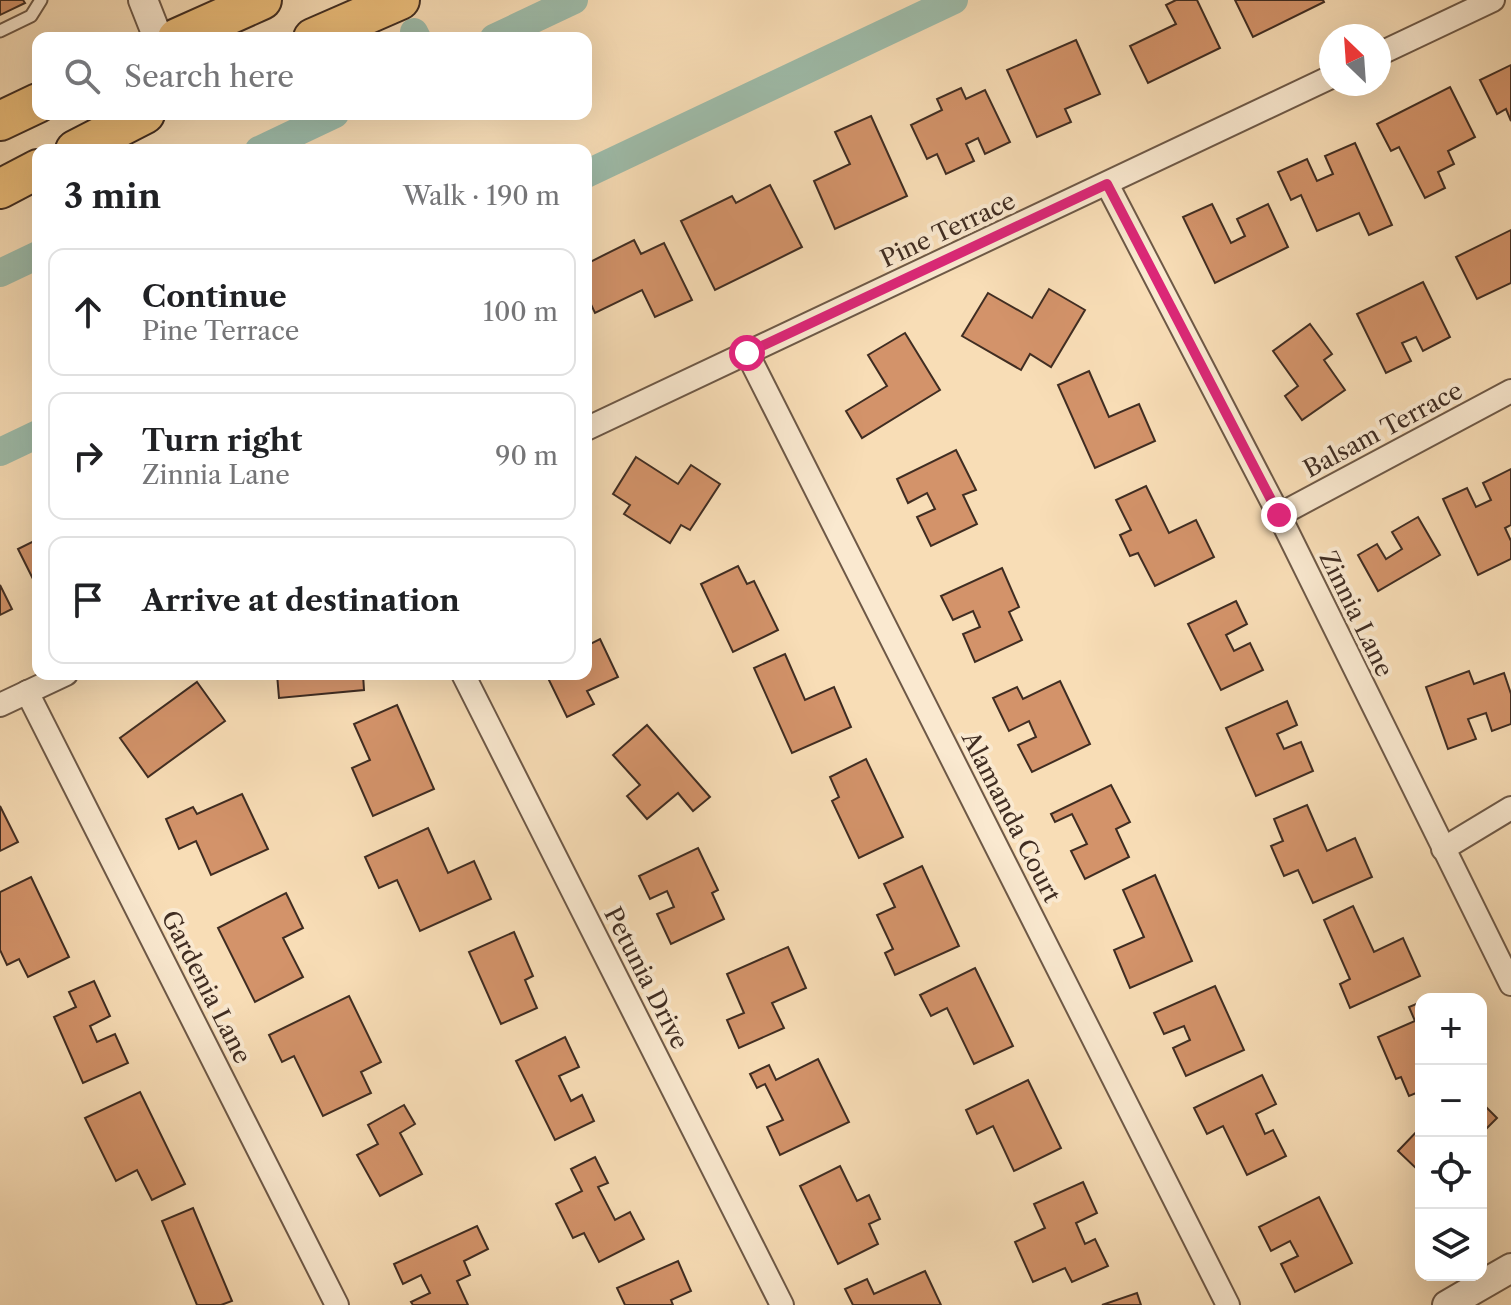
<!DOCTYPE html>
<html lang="en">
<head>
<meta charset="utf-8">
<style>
  :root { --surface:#fff; --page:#f6f6f6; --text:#202124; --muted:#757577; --line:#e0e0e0 }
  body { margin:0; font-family:"Libre Caslon Text",serif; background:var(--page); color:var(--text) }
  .controls { position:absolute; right:24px; bottom:24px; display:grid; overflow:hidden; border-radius:16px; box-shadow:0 8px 32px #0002 }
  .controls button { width:72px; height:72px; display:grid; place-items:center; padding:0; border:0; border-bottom:2px solid var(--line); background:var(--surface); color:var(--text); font:40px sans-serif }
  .compass { position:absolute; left:1319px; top:24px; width:72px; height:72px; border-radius:50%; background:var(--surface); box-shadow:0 8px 32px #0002; rotate:335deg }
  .stop { position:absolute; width:24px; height:24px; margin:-18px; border:6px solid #db2777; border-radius:50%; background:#fff }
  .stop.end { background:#db2777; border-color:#fff; box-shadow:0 2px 8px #0008 }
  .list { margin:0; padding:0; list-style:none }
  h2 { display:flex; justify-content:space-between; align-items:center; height:104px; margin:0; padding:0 32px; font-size:34px }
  h2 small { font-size:26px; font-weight:400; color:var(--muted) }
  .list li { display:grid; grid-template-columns:52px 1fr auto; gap:24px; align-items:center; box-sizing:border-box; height:128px; margin:0 16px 16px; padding:0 16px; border:2px solid var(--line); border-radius:16px }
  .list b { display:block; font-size:30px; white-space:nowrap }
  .list p { margin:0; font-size:26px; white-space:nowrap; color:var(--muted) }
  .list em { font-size:26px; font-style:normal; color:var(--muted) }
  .icon { flex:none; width:44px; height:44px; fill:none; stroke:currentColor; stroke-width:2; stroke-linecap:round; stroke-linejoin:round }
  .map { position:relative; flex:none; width:1511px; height:1305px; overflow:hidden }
  .search { position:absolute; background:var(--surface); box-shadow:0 8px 32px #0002; left:32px; top:32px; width:560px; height:88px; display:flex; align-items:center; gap:20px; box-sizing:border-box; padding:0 28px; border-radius:16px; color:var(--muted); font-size:30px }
  .panel { position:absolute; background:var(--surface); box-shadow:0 8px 32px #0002; left:32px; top:144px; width:560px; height:536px; border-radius:16px }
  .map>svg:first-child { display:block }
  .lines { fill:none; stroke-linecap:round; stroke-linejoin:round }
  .canal { stroke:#9ebcaa; stroke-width:28 }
  .building { fill:#d3936a; stroke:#402d22; stroke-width:2 }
  .service-casing { stroke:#6e5947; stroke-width:15 }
  .minor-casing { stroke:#6e5947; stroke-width:26 }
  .tertiary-casing { stroke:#6e5947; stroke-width:32 }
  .trunk-casing { stroke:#402d22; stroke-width:42 }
  .service { stroke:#fae9d0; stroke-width:11 }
  .minor { stroke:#fae9d0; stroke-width:22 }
  .tertiary { stroke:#fae9d0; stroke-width:28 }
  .trunk { stroke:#ecbe7b; stroke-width:38 }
  .route { stroke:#db2777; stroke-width:10 }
  .labels { text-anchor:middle; stroke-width:8; stroke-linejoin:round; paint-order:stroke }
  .street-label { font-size:24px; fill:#402d22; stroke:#fae9d0 }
</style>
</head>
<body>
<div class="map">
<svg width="1511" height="1305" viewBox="0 0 1511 1305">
  <rect width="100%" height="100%" fill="#f8ddb6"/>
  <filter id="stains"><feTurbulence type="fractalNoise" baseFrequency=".0025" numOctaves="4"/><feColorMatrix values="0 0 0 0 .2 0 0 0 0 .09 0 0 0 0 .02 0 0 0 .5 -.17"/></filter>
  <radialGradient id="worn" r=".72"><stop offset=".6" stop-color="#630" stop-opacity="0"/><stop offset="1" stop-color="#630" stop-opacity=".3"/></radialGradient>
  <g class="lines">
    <g class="canal">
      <path d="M414 32 417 38"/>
      <path d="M494 38 574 0"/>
      <path d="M259 150 335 114"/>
      <path d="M586 174 954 0"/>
      <path d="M0 273 38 255"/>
      <path d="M0 452 38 434"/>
    </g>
  </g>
  <g class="building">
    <path d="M0 0H23L25 3 0 15Z"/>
    <path d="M1176 0H1197L1220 48 1148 83 1130 46 1176 24 1166 5Z"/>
    <path d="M1235 0H1323L1324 2 1253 37Z"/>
    <path d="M1076 40 1100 94 1065 109 1071 122 1037 137 1007 70Z"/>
    <path d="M1511 65V121L1506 109 1497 114 1480 80Z"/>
    <path d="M1450 87 1475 137 1448 151 1454 164 1438 172 1445 188 1425 198 1399 147 1391 151 1377 124Z"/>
    <path d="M961 88 966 99 985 90 1010 142 985 154 978 138 966 144 974 161 946 174 937 154 927 159 911 125 942 110 937 99Z"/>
    <path d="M871 116 907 196 835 229 814 181 850 164 835 132Z"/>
    <path d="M1355 143 1392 225 1369 235 1359 213 1317 231 1301 195 1291 200 1278 172 1307 159 1317 181 1333 174 1325 156Z"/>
    <path d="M770 185 802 247 715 290 681 221 732 196 736 203Z"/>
    <path d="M1212 204 1231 243 1245 236 1237 219 1268 204 1288 247 1215 283 1183 217Z"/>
    <path d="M1511 230V283L1477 299 1456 257Z"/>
    <path d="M634 240 641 254 664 243 692 300 655 317 642 290 595 313 586 294V264Z"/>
    <path d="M1423 282 1450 337 1423 351 1416 337 1402 343 1411 361 1386 373 1357 314Z"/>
    <path d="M1049 289 1085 310 1051 367 1030 354 1021 370 962 336 988 293 1032 318Z"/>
    <path d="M1310 324 1332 354 1324 360 1345 390 1302 420 1285 396 1298 386 1273 351Z"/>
    <path d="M905 333 940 390 862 438 846 411 887 386 868 355Z"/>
    <path d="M1089 371 1109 417 1139 404 1155 441 1095 468 1058 385Z"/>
    <path d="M956 450 976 490 963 495 977 524 931 546 917 517 935 509 927 493 908 503 897 479Z"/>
    <path d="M636 457 678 484 691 465 720 484 690 530 681 525 670 543 624 514 630 505 613 494Z"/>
    <path d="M1511 469V525L1505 528 1511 541V559L1478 575 1443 499 1467 488 1476 507 1491 500 1483 483Z"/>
    <path d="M1146 486 1169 533 1196 520 1214 557 1155 586 1138 553 1130 556 1120 535 1131 530 1116 500Z"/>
    <path d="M1418 517 1440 555 1378 591 1358 555 1377 544 1386 559 1402 549 1392 532Z"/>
    <path d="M38 539V589L18 549Z"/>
    <path d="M738 566 747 584 754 581 778 630 733 652 701 584Z"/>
    <path d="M1002 568 1019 607 1009 612 1022 640 975 662 963 634 980 627 973 611 953 620 941 596Z"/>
    <path d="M0 585 12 609 0 615Z"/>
    <path d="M1236 601 1247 624 1226 635 1234 651 1250 643 1263 670 1221 690 1188 624Z"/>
    <path d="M600 639 618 677 587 691 594 704 567 717 546 674H586V646Z"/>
    <path d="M785 654 805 700 834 687 851 727 792 753 754 668Z"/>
    <path d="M1469 671 1474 684 1504 673 1511 694V724L1492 731 1486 713 1468 719 1476 739 1448 749 1426 687Z"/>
    <path d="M277 674H363L364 690 279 698Z"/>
    <path d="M1060 681 1090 744 1032 772 1018 745 1036 737 1029 721 1009 731 993 698 1017 687 1023 699Z"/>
    <path d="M197 682 225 721 148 777 120 738Z"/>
    <path d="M1287 701 1297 725 1277 734 1284 749 1301 742 1313 771 1256 796 1226 728Z"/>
    <path d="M397 705 434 789 373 816 352 768 370 760 354 724Z"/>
    <path d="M647 725 710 797 693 811 678 793 647 819 627 796 640 785 613 755Z"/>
    <path d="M866 759 903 837 859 858 832 801 839 797 830 777Z"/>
    <path d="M1111 785 1130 822 1116 829 1129 857 1085 879 1071 851 1087 844 1072 814 1055 822 1051 814Z"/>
    <path d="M242 794 268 849 211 875 196 841 179 849 166 819 193 807 197 814Z"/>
    <path d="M1307 805 1327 851 1355 838 1372 877 1313 903 1298 870 1284 876 1271 846 1283 841 1274 819Z"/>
    <path d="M0 806 18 842 0 851Z"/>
    <path d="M428 828 448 873 474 861 491 899 420 931 397 880 379 888 365 857Z"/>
    <path d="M698 848 718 890 712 893 724 919 671 944 657 914 674 907 667 891 650 899 639 876Z"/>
    <path d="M922 866 959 946 895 975 885 953 893 949 877 915 895 907 884 884Z"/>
    <path d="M1155 875 1192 961 1130 988 1114 950 1144 937 1123 890Z"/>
    <path d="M31 877 69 957 28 977 19 959 7 965 0 950V892Z"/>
    <path d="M286 893 303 928 283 938 303 977 255 1002 218 928Z"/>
    <path d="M1353 906 1374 952 1403 938 1420 976 1350 1008 1340 984 1350 979 1324 920Z"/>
    <path d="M514 932 533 976 525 980 537 1008 501 1024 469 952Z"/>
    <path d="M788 947 806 988 772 1003 784 1028 739 1048 727 1020 744 1013 727 974Z"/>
    <path d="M975 968 1013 1046 974 1064 947 1008 931 1016 920 995Z"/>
    <path d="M94 981 110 1016 90 1026 97 1042 115 1034 128 1063 83 1083 54 1017 76 1007 69 992Z"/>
    <path d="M1215 986 1244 1050 1186 1076 1173 1048 1190 1040 1184 1026 1164 1034 1154 1013Z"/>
    <path d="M349 996 381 1062 361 1072 371 1093 323 1116 294 1056 282 1062 269 1035Z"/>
    <path d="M1421 1002V1091L1409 1096 1401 1077 1396 1079 1378 1037 1415 1021 1409 1007Z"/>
    <path d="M565 1037 579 1067 559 1076 571 1101 582 1095 594 1121 555 1140 516 1061Z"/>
    <path d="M818 1059 849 1122 780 1155 767 1127 783 1120 765 1084 757 1088 750 1074 769 1065 776 1080Z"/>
    <path d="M1262 1075 1276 1104 1256 1114 1265 1134 1273 1130 1286 1156 1247 1175 1223 1126 1207 1134 1194 1108Z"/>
    <path d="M1028 1080 1061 1148 1014 1171 993 1126 977 1134 966 1110Z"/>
    <path d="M140 1092 185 1184 152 1200 137 1170 116 1181 85 1118Z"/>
    <path d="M1481 1102 1497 1118 1481 1134Z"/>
    <path d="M404 1105 415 1124 400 1133 422 1174 380 1196 357 1155 378 1144 368 1125Z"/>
    <path d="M1421 1127V1173L1398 1151Z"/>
    <path d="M595 1157 608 1183 598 1187 615 1220 630 1212 644 1239 599 1262 584 1233 573 1238 556 1204 582 1191 571 1169Z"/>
    <path d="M840 1166 857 1201 869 1195 880 1219 869 1224 878 1244 838 1264 800 1186Z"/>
    <path d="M1083 1182 1097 1213 1076 1223 1085 1244 1095 1239 1108 1266 1072 1282 1065 1268 1033 1282 1015 1242 1045 1228 1034 1204Z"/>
    <path d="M1319 1197 1352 1263 1295 1292 1281 1264 1298 1256 1290 1241 1271 1251 1259 1227Z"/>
    <path d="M193 1208 232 1301 221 1305H197L162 1221Z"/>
    <path d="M477 1226 488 1249 464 1261 470 1275 457 1281 468 1305H413L411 1302 430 1293 421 1275 403 1284 394 1264Z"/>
    <path d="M678 1261 691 1291 671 1300 673 1305H625L617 1288Z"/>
    <path d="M925 1271 941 1305H853L845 1289 867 1279 874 1294Z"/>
    <path d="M1137 1293 1141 1305H1102Z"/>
  </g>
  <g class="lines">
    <defs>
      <path id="service" d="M0 31 31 16 41 0"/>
      <g id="minor">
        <path d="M1379 54 1493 0"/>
        <path d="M1107 184 1279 515 1511 984"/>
        <path d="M747 353 1228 1305"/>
        <path d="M586 429 1331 77"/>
        <path d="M1279 515 1511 391"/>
        <path d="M463 674 782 1305"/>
        <path d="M27 692 337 1305"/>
        <path d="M0 705 66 674"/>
        <path d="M1443 849 1511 808"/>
      </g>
      <g id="tertiary">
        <path d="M143 0 158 38"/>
        <path d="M1447 1305 1511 1268"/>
      </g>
      <g id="trunk">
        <path d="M177 38 262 0"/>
        <path d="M313 38 400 0"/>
        <path d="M0 121 38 103"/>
        <path d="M75 150 145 114"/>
        <path d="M0 189 38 169"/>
      </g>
    </defs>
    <use href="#service" class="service-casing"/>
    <use href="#minor" class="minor-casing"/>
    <use href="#tertiary" class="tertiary-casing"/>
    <use href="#trunk" class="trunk-casing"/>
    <use href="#service" class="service"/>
    <use href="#minor" class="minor"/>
    <use href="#tertiary" class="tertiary"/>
    <use href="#trunk" class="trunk"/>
  </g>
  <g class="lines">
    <path class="route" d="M747 353 1107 184 1279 515"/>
  </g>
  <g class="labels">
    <g class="street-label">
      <text transform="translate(948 230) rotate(-25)" y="8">Pine Terrace</text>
      <text transform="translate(1383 430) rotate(-28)" y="8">Balsam Terrace</text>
      <text transform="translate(1356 614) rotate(64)" y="8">Zinnia Lane</text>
      <text transform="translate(1011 817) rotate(63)" y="8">Alamanda Court</text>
      <text transform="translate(646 978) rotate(63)" y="8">Petunia Drive</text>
      <text transform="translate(206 987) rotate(63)" y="8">Gardenia Lane</text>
    </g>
  </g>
  <rect width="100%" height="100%" filter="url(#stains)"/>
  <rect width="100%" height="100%" fill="url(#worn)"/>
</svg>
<div class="controls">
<button>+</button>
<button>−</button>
<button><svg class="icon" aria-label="locate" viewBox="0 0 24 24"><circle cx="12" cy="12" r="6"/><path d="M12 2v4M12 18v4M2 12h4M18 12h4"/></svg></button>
<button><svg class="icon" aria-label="layers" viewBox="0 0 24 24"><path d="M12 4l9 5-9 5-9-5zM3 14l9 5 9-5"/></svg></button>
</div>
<svg class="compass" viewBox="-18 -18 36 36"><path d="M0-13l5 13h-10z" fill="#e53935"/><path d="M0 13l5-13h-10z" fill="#757577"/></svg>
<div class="stop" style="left:747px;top:353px"></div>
<div class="stop end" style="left:1279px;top:515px"></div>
<div class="search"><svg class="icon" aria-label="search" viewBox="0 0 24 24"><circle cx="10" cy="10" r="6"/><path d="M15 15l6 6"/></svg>Search here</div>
<section class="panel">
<h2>3 min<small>Walk · 190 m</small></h2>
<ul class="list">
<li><svg class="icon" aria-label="ahead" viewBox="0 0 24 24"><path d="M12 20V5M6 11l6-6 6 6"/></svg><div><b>Continue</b><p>Pine Terrace</p></div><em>100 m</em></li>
<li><svg class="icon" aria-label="right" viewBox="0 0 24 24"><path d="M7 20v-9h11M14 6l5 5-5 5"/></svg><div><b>Turn right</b><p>Zinnia Lane</p></div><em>90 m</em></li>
<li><svg class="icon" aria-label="arrive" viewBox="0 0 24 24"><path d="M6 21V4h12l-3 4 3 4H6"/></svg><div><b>Arrive at destination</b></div></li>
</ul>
</section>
</div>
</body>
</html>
